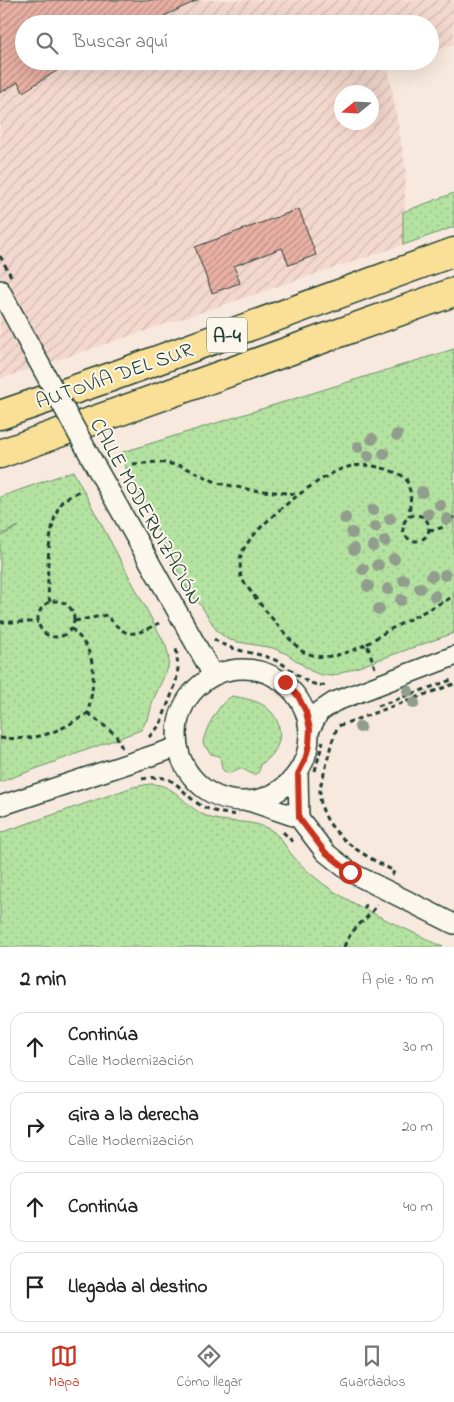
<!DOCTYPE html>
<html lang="es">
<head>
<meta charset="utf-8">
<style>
  :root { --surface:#fff; --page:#f2f2f2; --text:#222; --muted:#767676; --line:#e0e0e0; --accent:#c8321e }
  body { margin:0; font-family:"Indie Flower",sans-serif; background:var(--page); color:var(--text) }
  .compass { position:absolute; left:334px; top:85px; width:45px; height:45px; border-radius:50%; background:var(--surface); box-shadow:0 5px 20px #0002; rotate:252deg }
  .stop { position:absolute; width:15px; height:15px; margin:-11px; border:4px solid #c8321e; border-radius:50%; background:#fff }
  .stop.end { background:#c8321e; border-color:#fff; box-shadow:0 1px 5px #0008 }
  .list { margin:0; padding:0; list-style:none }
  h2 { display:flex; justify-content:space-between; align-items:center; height:65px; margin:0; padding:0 20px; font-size:21px }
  h2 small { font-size:16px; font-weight:400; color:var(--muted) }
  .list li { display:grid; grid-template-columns:32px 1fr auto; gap:15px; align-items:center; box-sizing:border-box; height:70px; margin:0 10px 10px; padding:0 10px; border:1px solid var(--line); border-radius:15px }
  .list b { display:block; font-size:19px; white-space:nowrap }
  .list p { margin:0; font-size:16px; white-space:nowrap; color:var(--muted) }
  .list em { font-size:16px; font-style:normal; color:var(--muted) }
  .icon { flex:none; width:28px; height:28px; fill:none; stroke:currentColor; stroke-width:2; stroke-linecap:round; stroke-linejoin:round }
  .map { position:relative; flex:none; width:454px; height:947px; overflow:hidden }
  .search { position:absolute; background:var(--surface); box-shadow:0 5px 20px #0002; left:15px; right:15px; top:15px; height:55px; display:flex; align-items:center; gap:12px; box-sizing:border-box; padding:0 18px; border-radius:28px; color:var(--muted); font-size:19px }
  .sheet { height:385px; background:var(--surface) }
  nav { display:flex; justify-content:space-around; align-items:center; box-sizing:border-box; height:70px; border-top:1px solid var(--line); background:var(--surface); font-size:14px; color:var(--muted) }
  nav a { display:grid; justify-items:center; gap:2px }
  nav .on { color:var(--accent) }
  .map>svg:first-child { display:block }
  .industrial { fill:url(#industrial-furrows); fill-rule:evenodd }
  .grass { fill:url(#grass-dots); stroke:#6a906a }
  .building { fill:url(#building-hatch); stroke:#1f3d34 }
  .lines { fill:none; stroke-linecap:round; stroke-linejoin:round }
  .minor-casing { stroke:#1f3d34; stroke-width:22 }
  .highway-casing { stroke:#1f3d34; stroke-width:31 }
  .path { stroke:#1f3d34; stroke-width:3; stroke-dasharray:5 4; stroke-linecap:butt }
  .minor { stroke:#fbf7ec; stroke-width:19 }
  .highway { stroke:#f9e096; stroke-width:28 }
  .minor-bridge-casing { stroke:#1f3d34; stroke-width:22; stroke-linecap:butt }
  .minor-bridge { stroke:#fbf7ec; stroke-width:19 }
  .tree { fill:#919d8d }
  .route { stroke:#c8321e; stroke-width:6 }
  .labels { text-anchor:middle; stroke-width:4; stroke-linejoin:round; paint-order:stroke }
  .shield { fill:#fbf7ec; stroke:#61756b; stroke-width:1 }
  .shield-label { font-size:20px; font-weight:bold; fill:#1f3d34 }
  .street-label { font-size:21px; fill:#1f3d34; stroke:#fbf7ec }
</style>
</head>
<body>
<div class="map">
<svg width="454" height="947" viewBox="0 0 454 947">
  <defs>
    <pattern id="industrial-furrows" width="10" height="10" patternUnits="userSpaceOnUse" patternTransform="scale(1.25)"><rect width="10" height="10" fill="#f4d8cd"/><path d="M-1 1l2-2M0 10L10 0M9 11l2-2" fill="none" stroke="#d1bab1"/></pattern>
    <pattern id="grass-dots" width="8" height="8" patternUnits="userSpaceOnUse" patternTransform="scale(1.25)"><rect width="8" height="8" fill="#b4e2a0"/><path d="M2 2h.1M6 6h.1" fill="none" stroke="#9ac38a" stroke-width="1.8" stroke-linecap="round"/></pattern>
    <pattern id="building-hatch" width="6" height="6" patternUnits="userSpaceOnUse" patternTransform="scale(1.25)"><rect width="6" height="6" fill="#eab0a4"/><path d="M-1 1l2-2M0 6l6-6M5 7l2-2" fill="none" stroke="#bd9086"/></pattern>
  </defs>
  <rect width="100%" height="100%" fill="#f8e9de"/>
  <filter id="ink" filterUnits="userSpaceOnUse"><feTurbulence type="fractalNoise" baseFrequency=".02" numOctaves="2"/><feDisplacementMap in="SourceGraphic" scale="10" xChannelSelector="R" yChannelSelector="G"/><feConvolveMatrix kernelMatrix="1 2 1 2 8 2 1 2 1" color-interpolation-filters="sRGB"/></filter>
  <g filter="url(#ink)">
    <path class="industrial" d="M0 0H454V44L430 53V24H24V61H407L388 68 406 170 403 245 0 379ZM342 92H372V122H342Z"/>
    <g class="grass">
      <path d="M454 193V227L403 245V212Z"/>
      <path d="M454 349V633L333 676 321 675 311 671 287 654 273 648 238 642 227 639 217 631 202 607 187 589 129 475 120 453Z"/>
      <path d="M73 471 166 646 169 658 168 668 153 700 149 716 141 730 0 782V537L19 526 0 535V497Z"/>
      <path d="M233 696C242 698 255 700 263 705 287 720 284 751 261 764 258 783 248 770 240 768L230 773C219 772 222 764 220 756L211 754 203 744C203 732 221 699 233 696Z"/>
      <path d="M150 784C176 784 182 804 204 815 223 825 247 818 267 828 279 833 284 845 292 855 299 863 308 872 317 879 350 906 404 927 443 947H0V833L133 787Z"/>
    </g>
    <g class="building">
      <path d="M0 0H198L147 24H24V61H53L58 70 23 92 18 82 0 93Z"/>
      <path d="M299 209 316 255 289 265 282 248 234 266 240 283 212 293 195 247Z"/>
    </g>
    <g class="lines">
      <defs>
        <g id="minor">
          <path d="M0 290 36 357"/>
          <path d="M96 467 213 675"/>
          <circle cx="243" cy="735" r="66"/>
          <path d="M310 729 319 712 334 702 454 656"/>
          <path d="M298 773 299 818"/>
          <path d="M249 801 299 818 325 852 350 872 454 924"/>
          <path d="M0 806 178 747"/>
        </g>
        <g id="highway">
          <path d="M0 415 111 377 454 252"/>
          <path d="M0 454 454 292"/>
        </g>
      </defs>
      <use href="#minor" class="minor-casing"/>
      <use href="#highway" class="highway-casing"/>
      <g class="path">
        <path d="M0 256 11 276"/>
        <path d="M133 464 159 462 182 466 218 483 251 490 297 494"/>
        <circle cx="416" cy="528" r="13"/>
        <path d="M429 530 441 528 454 517"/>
        <circle cx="56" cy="619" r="18"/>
        <path d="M50 602C45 579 48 523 61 503 65 498 75 494 81 490"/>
        <path d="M75 621 107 615C126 639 132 637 159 623"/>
        <path d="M0 622H38"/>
        <path d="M214 639C233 653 255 651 275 660 292 667 305 688 326 685"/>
        <path d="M367 644 387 631 454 596"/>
        <path d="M375 668 367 644C351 651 334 659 316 656 312 655 305 653 302 651 292 644 246 588 241 577 240 573 240 560 241 555 249 529 321 473 348 467 366 462 390 468 406 478L411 494 409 516"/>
        <path d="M378 706 454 679"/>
        <path d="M88 713 116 735 122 748"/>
        <path d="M149 737 160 725 176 683 178 668 176 646"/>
        <path d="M0 738C38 741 57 733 88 713 95 679 99 654 72 629"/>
        <path d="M315 771 323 741"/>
        <path d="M142 779C177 772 176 789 200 805 212 812 226 814 239 815"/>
        <path d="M283 832 293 842"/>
        <path d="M392 876 394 871C363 855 317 831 320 789 321 782 324 774 326 767 329 752 332 739 338 726L454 684"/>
        <path d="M364 909 368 901"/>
        <path d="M344 947C353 924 367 922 377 904"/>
      </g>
      <use href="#minor" class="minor"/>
      <use href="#highway" class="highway"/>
      <defs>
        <path id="minor-bridge" d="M36 357 96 467"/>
      </defs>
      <use href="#minor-bridge" class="minor-bridge-casing"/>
      <use href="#minor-bridge" class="minor-bridge"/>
    </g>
    <g class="tree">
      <circle cx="397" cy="435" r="6"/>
      <circle cx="372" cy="439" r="6"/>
      <circle cx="358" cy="447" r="6"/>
      <circle cx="384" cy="454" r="6"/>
      <circle cx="368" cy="456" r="6"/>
      <circle cx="422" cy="492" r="6"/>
      <circle cx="440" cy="505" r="6"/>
      <circle cx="373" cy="510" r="6"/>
      <circle cx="428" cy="514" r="6"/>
      <circle cx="345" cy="518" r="6"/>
      <circle cx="390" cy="519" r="6"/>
      <circle cx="447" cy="519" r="6"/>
      <circle cx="375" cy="527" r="6"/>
      <circle cx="352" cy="533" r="6"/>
      <circle cx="385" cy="541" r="6"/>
      <circle cx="373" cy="546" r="6"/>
      <circle cx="354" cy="549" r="6"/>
      <circle cx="394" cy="559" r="6"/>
      <circle cx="378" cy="565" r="6"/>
      <circle cx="363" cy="569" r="6"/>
      <circle cx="445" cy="575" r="6"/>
      <circle cx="432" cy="576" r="6"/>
      <circle cx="404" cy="580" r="6"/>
      <circle cx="368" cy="586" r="6"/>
      <circle cx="420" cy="588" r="6"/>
      <circle cx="388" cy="589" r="6"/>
      <circle cx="435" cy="596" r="6"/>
      <circle cx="401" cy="600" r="6"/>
      <circle cx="379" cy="609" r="6"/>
      <circle cx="408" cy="691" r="6"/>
      <circle cx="414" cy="703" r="6"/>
      <circle cx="360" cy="727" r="6"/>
    </g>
  </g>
  <g class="lines" filter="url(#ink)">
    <path class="route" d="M285 682 298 696 306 712 310 729 309 745 305 760 298 774 299 818 325 852 350 872"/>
  </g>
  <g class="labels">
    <rect class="shield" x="207" y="317.5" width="40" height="35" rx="4"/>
    <g class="shield-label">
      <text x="227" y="342">A-4</text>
    </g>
    <g class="street-label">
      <text transform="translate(114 375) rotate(-19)" y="7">AUTOVÍA DEL SUR</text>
      <text transform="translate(147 511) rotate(61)" y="7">CALLE MODERNIZACIÓN</text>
    </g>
  </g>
</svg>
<svg class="compass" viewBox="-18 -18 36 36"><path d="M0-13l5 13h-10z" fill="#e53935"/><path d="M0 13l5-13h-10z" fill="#767676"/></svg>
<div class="stop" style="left:350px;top:872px"></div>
<div class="stop end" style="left:285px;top:682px"></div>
<div class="search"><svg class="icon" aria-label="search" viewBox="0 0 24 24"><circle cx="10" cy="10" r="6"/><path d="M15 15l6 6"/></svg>Buscar aquí</div>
</div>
<section class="sheet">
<h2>2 min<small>A pie · 90 m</small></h2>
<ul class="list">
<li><svg class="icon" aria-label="ahead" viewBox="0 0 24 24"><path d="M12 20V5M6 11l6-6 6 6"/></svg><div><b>Continúa</b><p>Calle Modernización</p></div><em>30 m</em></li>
<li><svg class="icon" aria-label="right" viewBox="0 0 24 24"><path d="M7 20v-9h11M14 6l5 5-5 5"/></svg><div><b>Gira a la derecha</b><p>Calle Modernización</p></div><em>20 m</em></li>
<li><svg class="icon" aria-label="ahead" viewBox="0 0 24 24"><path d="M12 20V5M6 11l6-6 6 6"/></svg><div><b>Continúa</b></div><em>40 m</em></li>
<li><svg class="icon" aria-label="arrive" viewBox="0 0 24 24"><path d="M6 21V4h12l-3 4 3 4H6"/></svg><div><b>Llegada al destino</b></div></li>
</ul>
</section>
<nav>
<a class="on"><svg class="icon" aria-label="map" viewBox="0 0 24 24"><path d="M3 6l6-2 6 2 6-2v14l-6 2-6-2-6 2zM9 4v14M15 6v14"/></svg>Mapa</a>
<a><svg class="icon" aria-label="directions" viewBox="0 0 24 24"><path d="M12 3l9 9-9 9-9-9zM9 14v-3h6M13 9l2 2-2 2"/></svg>Cómo llegar</a>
<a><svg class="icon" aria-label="saved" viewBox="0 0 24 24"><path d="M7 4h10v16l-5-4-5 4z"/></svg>Guardados</a>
</nav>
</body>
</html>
